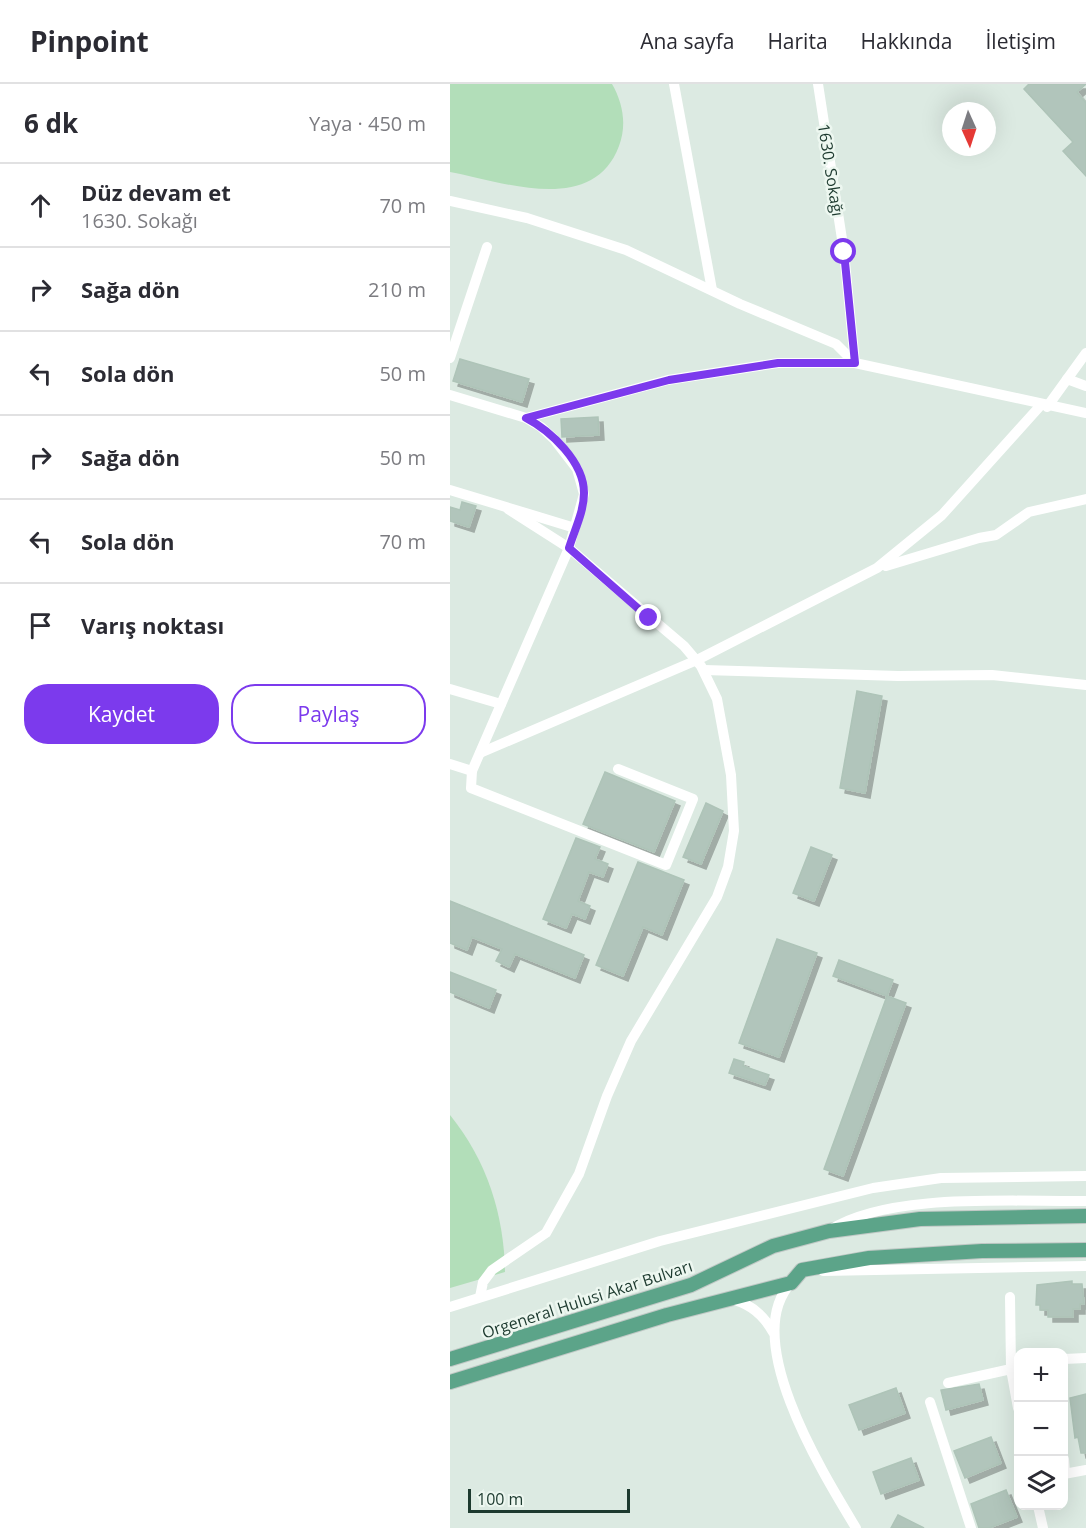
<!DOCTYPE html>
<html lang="tr">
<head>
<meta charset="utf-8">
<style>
  :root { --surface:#fff; --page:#f2f2f3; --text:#2b2b33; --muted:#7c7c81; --line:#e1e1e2; --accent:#7c3aed }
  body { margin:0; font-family:"Open Sans",sans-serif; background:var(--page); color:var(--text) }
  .controls { position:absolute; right:18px; bottom:18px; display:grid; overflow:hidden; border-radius:12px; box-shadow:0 6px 24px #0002 }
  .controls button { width:54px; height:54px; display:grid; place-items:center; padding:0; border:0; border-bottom:2px solid var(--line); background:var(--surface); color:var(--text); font:30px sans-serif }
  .compass { position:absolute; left:492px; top:18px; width:54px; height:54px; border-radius:50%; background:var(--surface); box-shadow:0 6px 24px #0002; rotate:177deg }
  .scale { position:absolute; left:18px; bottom:15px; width:162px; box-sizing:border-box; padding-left:6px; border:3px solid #1d3a2f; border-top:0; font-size:16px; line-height:21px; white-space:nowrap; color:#1d3a2f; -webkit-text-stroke:4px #edf7f0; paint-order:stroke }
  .stop { position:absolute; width:18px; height:18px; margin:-14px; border:4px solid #7c3aed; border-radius:50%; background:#fff }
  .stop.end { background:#7c3aed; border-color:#fff; box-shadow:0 2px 6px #0008 }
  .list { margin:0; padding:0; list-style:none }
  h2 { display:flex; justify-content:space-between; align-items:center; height:78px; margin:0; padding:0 24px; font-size:26px }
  h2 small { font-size:20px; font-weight:400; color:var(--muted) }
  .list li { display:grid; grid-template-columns:39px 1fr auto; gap:18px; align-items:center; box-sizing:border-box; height:84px; padding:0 24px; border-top:2px solid var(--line) }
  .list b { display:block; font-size:22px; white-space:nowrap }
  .list p { margin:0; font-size:20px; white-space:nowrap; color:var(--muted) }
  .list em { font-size:20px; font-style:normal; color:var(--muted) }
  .actions { display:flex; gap:12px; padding:18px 24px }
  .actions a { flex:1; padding:14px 0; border:2px solid var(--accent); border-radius:24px; text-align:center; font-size:21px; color:var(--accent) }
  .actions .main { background:var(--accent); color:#fff }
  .icon { flex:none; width:33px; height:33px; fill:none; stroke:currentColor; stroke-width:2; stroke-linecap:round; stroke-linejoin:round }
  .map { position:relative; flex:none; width:636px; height:1444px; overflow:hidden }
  header { display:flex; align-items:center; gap:36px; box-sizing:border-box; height:84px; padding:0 30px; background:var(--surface); border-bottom:2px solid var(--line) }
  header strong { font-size:28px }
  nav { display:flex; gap:33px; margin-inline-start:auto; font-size:21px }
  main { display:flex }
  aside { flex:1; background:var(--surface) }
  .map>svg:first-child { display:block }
  .grass { fill:#b2deb9 }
  .building { fill:#b1c5bb; stroke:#aec4b8; stroke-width:1.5; filter:url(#shadow) }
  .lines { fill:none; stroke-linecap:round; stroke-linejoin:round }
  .major-casing { stroke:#c0c8c5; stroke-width:16 }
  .minor { stroke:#fff; stroke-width:10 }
  .major { stroke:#5ca489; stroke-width:14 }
  .route { stroke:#7c3aed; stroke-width:8 }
  .labels { text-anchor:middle; stroke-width:5; stroke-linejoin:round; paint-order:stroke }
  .street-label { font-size:16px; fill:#1d3a2f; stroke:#edf7f0 }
</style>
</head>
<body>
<header>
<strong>Pinpoint</strong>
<nav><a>Ana sayfa</a><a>Harita</a><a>Hakkında</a><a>İletişim</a></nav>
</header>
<main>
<aside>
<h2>6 dk<small>Yaya · 450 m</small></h2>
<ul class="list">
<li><svg class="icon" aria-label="ahead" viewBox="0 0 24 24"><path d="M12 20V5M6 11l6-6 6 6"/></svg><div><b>Düz devam et</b><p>1630. Sokağı</p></div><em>70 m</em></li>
<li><svg class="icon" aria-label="right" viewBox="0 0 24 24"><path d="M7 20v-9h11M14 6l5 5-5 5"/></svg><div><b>Sağa dön</b></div><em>210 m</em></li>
<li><svg class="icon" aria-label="left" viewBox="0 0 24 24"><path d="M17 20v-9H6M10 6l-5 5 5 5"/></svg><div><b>Sola dön</b></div><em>50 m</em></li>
<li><svg class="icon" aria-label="right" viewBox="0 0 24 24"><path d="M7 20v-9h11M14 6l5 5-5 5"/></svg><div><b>Sağa dön</b></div><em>50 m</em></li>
<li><svg class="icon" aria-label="left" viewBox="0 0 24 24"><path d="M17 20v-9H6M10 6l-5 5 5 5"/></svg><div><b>Sola dön</b></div><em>70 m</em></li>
<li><svg class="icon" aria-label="arrive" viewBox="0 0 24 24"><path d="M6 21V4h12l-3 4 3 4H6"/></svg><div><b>Varış noktası</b></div></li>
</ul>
<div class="actions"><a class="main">Kaydet</a><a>Paylaş</a></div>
</aside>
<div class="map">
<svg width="636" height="1444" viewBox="0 0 636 1444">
  <defs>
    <filter id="shadow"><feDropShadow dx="5" dy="5" stdDeviation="0" flood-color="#0004"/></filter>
  </defs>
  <rect width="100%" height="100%" fill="#dceae2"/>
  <g class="grass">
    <path d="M0 0H162C173 19 177 41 169 62 143 132 53 98 0 88Z"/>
    <path d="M0 1031C37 1077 54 1130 55 1188L0 1204Z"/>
  </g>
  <g class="building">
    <path d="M579 0H636L627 8 636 19V92L613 67 623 58 574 5Z"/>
    <path d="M10 275 79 295 72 318 3 297Z"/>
    <path d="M148 333 149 351 112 353 111 335Z"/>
    <path d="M12 418 26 422 19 443 0 437V423L10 426Z"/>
    <path d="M407 607 432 612 415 709 390 704Z"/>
    <path d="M155 688 225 717 204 768 133 740Z"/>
    <path d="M256 719 273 727 251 780 233 773Z"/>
    <path d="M126 754 150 763 145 775 158 780 153 793 139 788 128 817 140 822 135 835 122 830 116 844 93 835Z"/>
    <path d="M361 763 382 771 364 817 343 809Z"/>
    <path d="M188 778 234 796 212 851 193 843 173 892 146 881Z"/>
    <path d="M0 817 134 871 125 894 65 870 59 883 46 877 52 865 22 853 17 866 0 859Z"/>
    <path d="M327 855 367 869 329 973 289 959Z"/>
    <path d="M389 876 443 896 437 912 383 892Z"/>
    <path d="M0 888 46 906 39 924 0 908Z"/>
    <path d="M437 912 456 919 393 1092 374 1085Z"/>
    <path d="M284 975 294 978 293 982 319 991 315 1001 279 989Z"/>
    <path d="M622 1197V1200H632L634 1220H630V1225H623V1233H598V1226H590V1221H586L587 1201Z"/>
    <path d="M529 1300 533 1316 496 1326 491 1306Z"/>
    <path d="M446 1304 455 1329 409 1346 399 1321Z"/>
    <path d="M636 1310V1369H631L628 1353 625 1354 620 1314Z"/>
    <path d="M541 1353 551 1379 515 1394 504 1367Z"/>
    <path d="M461 1374 469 1396 431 1410 423 1388Z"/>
    <path d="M556 1406 567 1433 539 1444H529L521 1420Z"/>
    <path d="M448 1431 474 1444H441Z"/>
  </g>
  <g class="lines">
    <defs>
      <g id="major">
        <path d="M0 1275 241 1201 323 1162 379 1147 470 1135 636 1132"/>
        <path d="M0 1298 217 1231 341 1199 352 1186 419 1174 532 1167 636 1166"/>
      </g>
    </defs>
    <use href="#major" class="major-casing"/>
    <g class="minor">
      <path d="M224 0 262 206"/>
      <path d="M368 0 394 168 405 279"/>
      <path d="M0 117 77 134 176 166 290 220 386 260 405 279"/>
      <path d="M0 274 37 163"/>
      <path d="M617 295 636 302"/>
      <path d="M0 311 76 334 91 343 104 355 127 385 134 410 119 464 22 687 21 704 216 781 243 715 168 685"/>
      <path d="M597 323 636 269"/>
      <path d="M76 334 218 296 328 279H405L636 329"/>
      <path d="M0 406 125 444"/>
      <path d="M436 482 529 454 546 451 579 428 636 415"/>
      <path d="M254 586 448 592 542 591 636 601"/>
      <path d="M0 605 51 620"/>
      <path d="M30 669 247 576 427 484 492 431 591 321"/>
      <path d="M0 680 22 687"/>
      <path d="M380 1146C438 1108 566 1118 636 1117"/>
      <path d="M373 1187 636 1182"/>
      <path d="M341 1199C289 1255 374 1391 406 1444"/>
      <path d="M30 1213 33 1198 42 1186 96 1149 129 1090 157 1012 181 957 267 813 278 783 284 747 281 691 267 615 251 582 234 562 119 464 58 425"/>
      <path d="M560 1213 561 1285 568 1324"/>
      <path d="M280 1215C300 1219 313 1230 323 1248"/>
      <path d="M0 1223 210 1157 423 1104 491 1094 636 1092"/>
      <path d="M614 1275 636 1274"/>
      <path d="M498 1299 561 1285"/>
      <path d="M480 1318 521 1444"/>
      <path d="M614 1375 615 1389"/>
      <path d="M614 1390 636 1386"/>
      <path d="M588 1422 593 1444"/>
    </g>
    <use href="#major" class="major"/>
  </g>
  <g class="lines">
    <path class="route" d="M199 534 119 464C124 447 134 428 134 409 134 378 101 347 76 334L219 296 328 279H405L394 168"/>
  </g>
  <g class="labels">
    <g class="street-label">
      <text transform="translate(381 86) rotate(81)" y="6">1630. Sokağı</text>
      <text transform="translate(137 1215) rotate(-18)" y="6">Orgeneral Hulusi Akar Bulvarı</text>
    </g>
  </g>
</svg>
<div class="controls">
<button>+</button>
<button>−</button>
<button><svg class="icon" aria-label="layers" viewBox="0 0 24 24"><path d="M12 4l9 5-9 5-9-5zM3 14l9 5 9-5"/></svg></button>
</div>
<svg class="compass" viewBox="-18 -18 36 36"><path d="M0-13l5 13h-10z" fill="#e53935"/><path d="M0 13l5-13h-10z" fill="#7c7c81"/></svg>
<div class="scale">100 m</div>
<div class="stop" style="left:394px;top:168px"></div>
<div class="stop end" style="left:199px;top:534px"></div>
</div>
</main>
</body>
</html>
